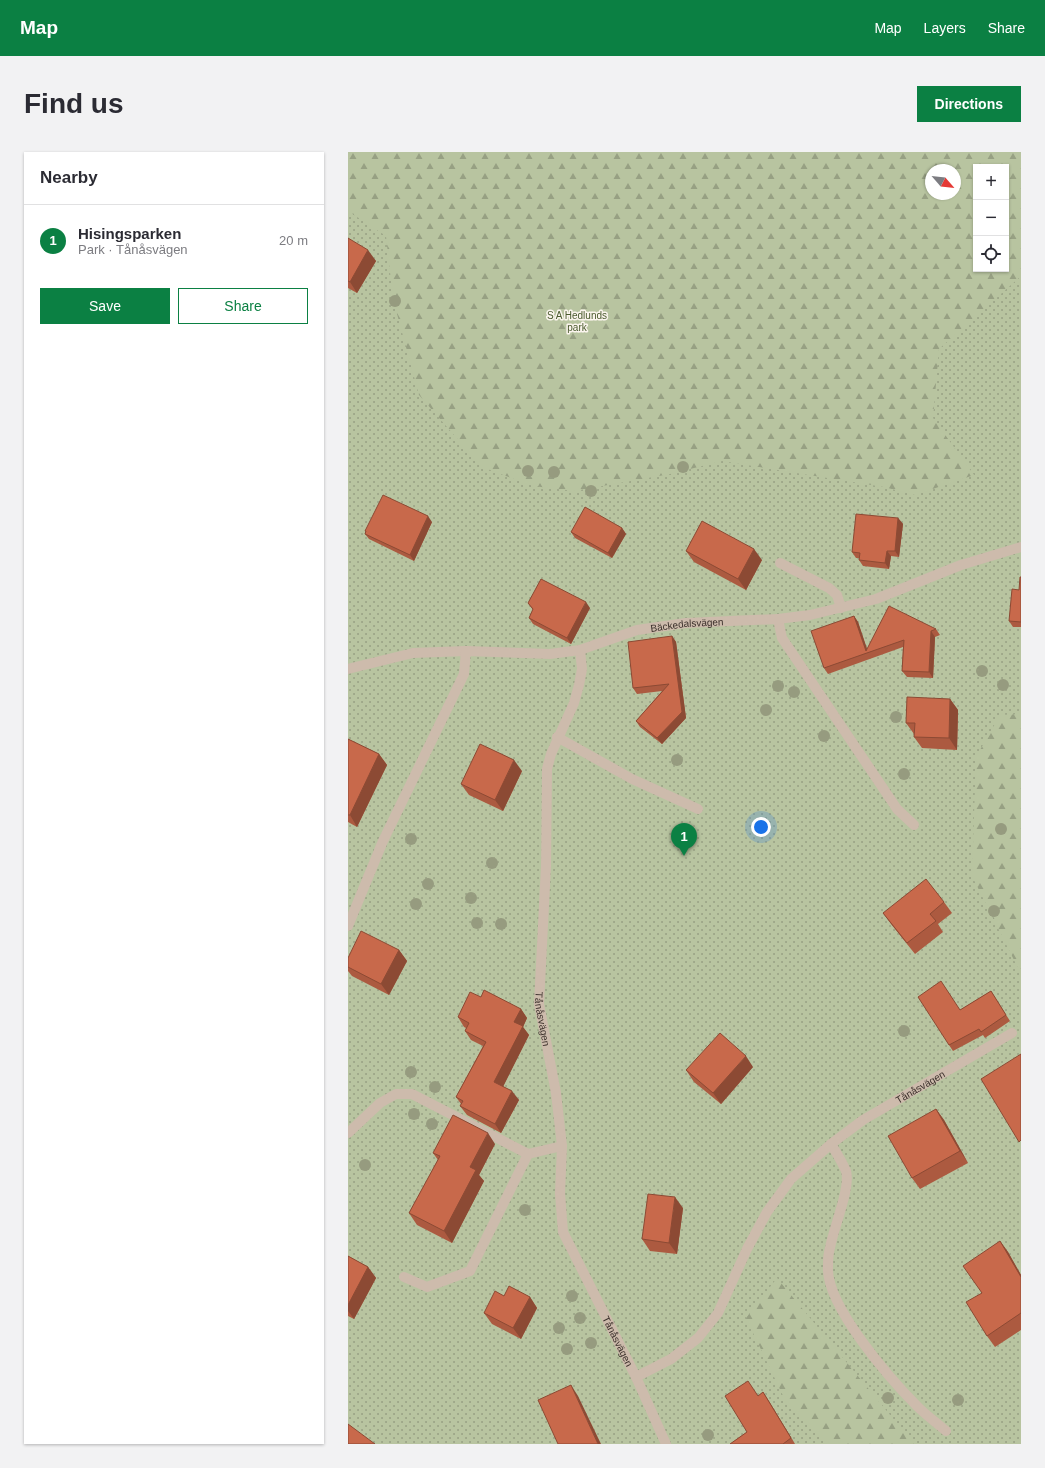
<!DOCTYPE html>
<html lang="en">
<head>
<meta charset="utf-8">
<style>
  :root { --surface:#fff; --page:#f2f2f3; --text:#2b2b33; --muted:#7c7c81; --line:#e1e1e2; --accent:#0b8043 }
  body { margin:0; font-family:Helvetica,sans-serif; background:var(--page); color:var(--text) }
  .controls { position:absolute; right:12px; top:12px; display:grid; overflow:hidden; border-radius:0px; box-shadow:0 1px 3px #0004 }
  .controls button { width:36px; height:36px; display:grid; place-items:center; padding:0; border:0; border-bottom:1px solid var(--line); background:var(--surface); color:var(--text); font:20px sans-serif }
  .compass { position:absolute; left:577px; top:12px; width:36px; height:36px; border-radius:50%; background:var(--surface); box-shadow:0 1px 3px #0004; rotate:118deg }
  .you { position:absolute; left:413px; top:675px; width:14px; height:14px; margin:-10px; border:3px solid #fff; border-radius:50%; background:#1a73e8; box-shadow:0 0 0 6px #1a73e833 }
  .badge { display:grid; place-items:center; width:26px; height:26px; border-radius:50%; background:var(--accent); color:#fff; font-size:13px; font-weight:700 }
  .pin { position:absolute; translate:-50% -33px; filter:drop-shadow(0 1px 2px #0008) }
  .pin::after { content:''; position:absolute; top:21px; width:14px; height:12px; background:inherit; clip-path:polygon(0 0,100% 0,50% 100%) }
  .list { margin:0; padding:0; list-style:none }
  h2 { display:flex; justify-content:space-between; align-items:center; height:52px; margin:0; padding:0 16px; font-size:17px }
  h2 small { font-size:13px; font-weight:400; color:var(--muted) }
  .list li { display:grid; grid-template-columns:26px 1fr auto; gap:12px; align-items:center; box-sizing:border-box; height:72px; padding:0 16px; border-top:1px solid var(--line) }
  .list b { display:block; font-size:15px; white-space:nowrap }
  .list p { margin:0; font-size:13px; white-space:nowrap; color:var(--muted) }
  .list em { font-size:13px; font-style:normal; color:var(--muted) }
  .actions { display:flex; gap:8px; padding:12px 16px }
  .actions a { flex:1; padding:9px 0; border:1px solid var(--accent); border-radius:0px; text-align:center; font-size:14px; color:var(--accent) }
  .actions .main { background:var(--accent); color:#fff }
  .icon { flex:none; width:22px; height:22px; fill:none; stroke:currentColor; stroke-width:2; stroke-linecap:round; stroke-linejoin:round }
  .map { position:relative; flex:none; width:673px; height:1292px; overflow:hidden; border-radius:0px }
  header { display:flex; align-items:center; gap:24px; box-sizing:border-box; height:56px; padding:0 20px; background:var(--accent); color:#fff }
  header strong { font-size:19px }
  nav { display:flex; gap:22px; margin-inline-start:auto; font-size:14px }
  .intro { display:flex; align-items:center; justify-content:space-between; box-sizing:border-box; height:96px; padding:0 24px }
  h1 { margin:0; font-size:28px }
  .button { padding:10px 18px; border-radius:0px; background:var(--accent); color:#fff; font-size:14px; font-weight:700 }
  main { display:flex; gap:24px; padding:0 24px }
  aside { flex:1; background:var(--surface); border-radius:0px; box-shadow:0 1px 3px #0004 }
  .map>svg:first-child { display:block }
  .grass { fill:url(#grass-dots); fill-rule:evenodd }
  .forest { fill:url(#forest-firs); fill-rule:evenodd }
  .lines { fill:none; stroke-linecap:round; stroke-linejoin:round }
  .minor { stroke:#cdbbac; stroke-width:10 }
  .tree { fill:#969b7f }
  .wall { fill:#ac5a40 }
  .shaded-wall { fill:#8c4a34 }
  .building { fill:#c8694b; stroke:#8c4a34 }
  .labels { text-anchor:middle; stroke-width:3; stroke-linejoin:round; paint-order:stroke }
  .park-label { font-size:10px; fill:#4a5a2e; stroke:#fbf5ee }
  .street-label { font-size:10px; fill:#3b302b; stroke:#fbf5ee }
</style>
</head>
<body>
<header>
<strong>Map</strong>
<nav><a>Map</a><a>Layers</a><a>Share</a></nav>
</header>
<div class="intro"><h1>Find us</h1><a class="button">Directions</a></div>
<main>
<aside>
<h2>Nearby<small></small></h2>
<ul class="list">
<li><span class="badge">1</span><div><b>Hisingsparken</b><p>Park · Tånåsvägen</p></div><em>20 m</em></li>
</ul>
<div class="actions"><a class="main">Save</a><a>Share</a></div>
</aside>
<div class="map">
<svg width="673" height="1292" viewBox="0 0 673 1292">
  <defs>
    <pattern id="grass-dots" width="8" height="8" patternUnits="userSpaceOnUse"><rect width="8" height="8" fill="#b8c4a0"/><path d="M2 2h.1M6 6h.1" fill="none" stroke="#97a083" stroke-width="1.8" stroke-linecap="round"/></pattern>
    <pattern id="forest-firs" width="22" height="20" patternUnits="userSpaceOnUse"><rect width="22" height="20" fill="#b8c4a0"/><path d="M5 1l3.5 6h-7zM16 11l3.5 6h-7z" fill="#97a083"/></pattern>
  </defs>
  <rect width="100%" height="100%" fill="#f4ebe1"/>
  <path class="grass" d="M0 0H673V1292H0ZM628 15H658V117H628ZM583 18H607V42H583Z"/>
  <g class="forest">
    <path d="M0 0H673V124L591 197 585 266 626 323 567 343 536 335 374 309 322 322 226 339 185 334 134 315 71 243 45 147 38 84 0 59ZM628 15H658V117H628ZM583 18H607V42H583Z"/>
    <path d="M673 562V822L624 724 628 605 652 563Z"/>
    <path d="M429 1126 566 1292H482L438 1250 398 1166Z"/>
  </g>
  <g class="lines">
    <g class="minor">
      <path d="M432 411 481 436 489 443 493 456"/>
      <path d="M430 467 434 486 549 657 566 673"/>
      <path id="s1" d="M232 498 234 517 231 533 226 551 203 602 199 617 198 714 191 852 208 941 214 994 212 1041 215 1080 288 1225 318 1292"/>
      <path id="s2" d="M0 517 65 501 118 499 202 502 232 498 289 478 338 471 430 467 462 463 528 447 613 413 673 395"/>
      <path d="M209 585 284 627 350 657"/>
      <path d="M0 774 35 689 116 522 118 499"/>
      <path d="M0 981 32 951 48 942H64L180 1002 214 994"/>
      <path d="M483 992C488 1000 494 1010 498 1019 503 1036 485 1077 482 1096 480 1102 480 1108 480 1114 477 1153 543 1228 570 1255 579 1264 589 1271 598 1279"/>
      <path d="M56 1125 79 1135 122 1119 180 1002"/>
      <path id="s3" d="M288 1225 323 1207 350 1186 370 1161 399 1097 419 1060 443 1027 483 992 515 968 664 881"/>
    </g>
  </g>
  <g class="tree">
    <circle cx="47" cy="149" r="6"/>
    <circle cx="335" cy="315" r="6"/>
    <circle cx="180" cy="319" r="6"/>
    <circle cx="206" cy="320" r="6"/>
    <circle cx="243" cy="339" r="6"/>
    <circle cx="634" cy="519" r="6"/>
    <circle cx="655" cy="533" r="6"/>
    <circle cx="430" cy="534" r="6"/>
    <circle cx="446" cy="540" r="6"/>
    <circle cx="418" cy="558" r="6"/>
    <circle cx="548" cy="565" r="6"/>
    <circle cx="476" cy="584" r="6"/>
    <circle cx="329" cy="608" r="6"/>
    <circle cx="556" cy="622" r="6"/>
    <circle cx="653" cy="677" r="6"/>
    <circle cx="63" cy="687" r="6"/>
    <circle cx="144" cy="711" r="6"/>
    <circle cx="80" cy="732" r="6"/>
    <circle cx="123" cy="746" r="6"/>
    <circle cx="68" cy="752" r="6"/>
    <circle cx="646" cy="759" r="6"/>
    <circle cx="129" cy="771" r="6"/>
    <circle cx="153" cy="772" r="6"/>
    <circle cx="556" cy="879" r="6"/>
    <circle cx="63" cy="920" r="6"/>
    <circle cx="87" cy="935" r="6"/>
    <circle cx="66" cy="962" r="6"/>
    <circle cx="84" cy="972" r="6"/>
    <circle cx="17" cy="1013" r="6"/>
    <circle cx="177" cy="1058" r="6"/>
    <circle cx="224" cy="1144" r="6"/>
    <circle cx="232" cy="1166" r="6"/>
    <circle cx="211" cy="1176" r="6"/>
    <circle cx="243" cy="1191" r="6"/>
    <circle cx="219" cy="1197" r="6"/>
    <circle cx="540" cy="1246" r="6"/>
    <circle cx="610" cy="1248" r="6"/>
    <circle cx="360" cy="1283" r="6"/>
  </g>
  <g class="wall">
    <path d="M0 86 28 109 9 141 0 136Z"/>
    <path d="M550 366 555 372 551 405 543 404 541 417 515 414 511 408V406H508L504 400Z"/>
    <path d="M84 370 66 409 21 387 17 382 18 380 17 379Z"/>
    <path d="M274 376 278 382 264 406 227 386 223 380Z"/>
    <path d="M338 399 414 408 398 438 346 410Z"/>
    <path d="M673 425V475H665L661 469 671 438Z"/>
    <path d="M180 451 242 456 223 492 185 472 181 466 185 458Z"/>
    <path d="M506 464 510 470 519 497 588 477 592 483 587 485 585 526 559 525 554 519 555 495 480 522 476 516Z"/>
    <path d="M324 484 328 490 338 566 314 592 292 575 288 569 314 539 289 542 285 536Z"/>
    <path d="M602 547 610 558 609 598 574 596 566 585V582L558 571Z"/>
    <path d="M0 587 31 602 39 613 9 675 0 670Z"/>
    <path d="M174 619 155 659 121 643 113 632Z"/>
    <path d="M596 750 604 761 590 772 595 780 567 802 543 772 535 761Z"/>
    <path d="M51 798 59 809 41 843 4 824 0 819V806Z"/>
    <path d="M643 839 662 869 637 886 635 883 605 899 601 893 612 858Z"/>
    <path d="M133 845 173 857 179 866 175 875 181 883 155 934 171 948 153 981 119 963 112 954 113 952 108 945 135 894 123 888 117 879 118 876 116 875 110 865Z"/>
    <path d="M405 915 373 952 346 930 338 918Z"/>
    <path d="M588 957 596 968 620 1011 572 1037 564 1026Z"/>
    <path d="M147 992 131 1023 136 1029 104 1091 69 1073 61 1061 90 1008 85 1001Z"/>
    <path d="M335 1056 329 1102 302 1099 294 1087Z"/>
    <path d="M652 1089 660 1100 673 1123V1178L647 1195 639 1184 633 1141Z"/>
    <path d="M0 1104 20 1115 28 1126 6 1167 0 1164Z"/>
    <path d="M156 1144 182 1145 189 1156 173 1187 144 1172 136 1161Z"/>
    <path d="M415 1240 422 1251 447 1292H382L399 1280 410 1244Z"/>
  </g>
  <g class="shaded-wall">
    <path d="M20 98 28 109 9 141 2 130Z"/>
    <path d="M80 364 84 370 66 409 62 403Z"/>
    <path d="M550 366 555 372 551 405 547 399Z"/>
    <path d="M274 376 278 382 264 406 260 401Z"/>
    <path d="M406 397 414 408 398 438 390 427Z"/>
    <path d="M539 399 543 404 541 417 537 411Z"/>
    <path d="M238 450 242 456 223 492 219 486Z"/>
    <path d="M506 464 510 470 520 500 518 499Z"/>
    <path d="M583 479 587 485 585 526 581 520Z"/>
    <path d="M324 484 328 490 338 566 314 592 309 586 334 560Z"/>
    <path d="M602 547 610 558 609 598 601 586Z"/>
    <path d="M31 602 39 613 9 675 2 663Z"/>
    <path d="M166 608 174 619 155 659 147 648Z"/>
    <path d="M51 798 59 809 41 843 33 832Z"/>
    <path d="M173 857 179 866 175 875 181 883 153 939 146 930 166 870Z"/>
    <path d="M398 904 405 915 373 952 365 941Z"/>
    <path d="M164 939 171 948 153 981 147 972Z"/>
    <path d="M588 957 596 968 620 1011 612 999Z"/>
    <path d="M140 981 147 992 131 1023 136 1029 104 1091 96 1079 122 1015Z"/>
    <path d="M327 1045 335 1056 329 1102 321 1091Z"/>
    <path d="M652 1089 660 1100 673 1123V1125Z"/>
    <path d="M20 1115 28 1126 6 1167 0 1159V1153Z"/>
    <path d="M182 1145 189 1156 173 1187 165 1176Z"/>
    <path d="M223 1233 230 1244 253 1292H250Z"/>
    <path d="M415 1240 422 1251 447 1292 443 1286Z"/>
  </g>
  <g class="building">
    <path d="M0 86 20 98 2 130 0 129Z"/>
    <path d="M35 343 80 364 62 403 17 382 18 379H17Z"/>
    <path d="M237 355 274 376 260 401 223 380Z"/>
    <path d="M508 362 550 366 547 399H539L537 411 511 408 512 401 504 400Z"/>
    <path d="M354 369 406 397 390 427 338 399Z"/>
    <path d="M672 425H673V470L661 469 664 437 671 438Z"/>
    <path d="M193 427 238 450 219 486 181 466 185 457 180 451Z"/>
    <path d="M541 454 588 477 583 479 581 520 554 519 556 488 476 516 463 479 506 464 518 499Z"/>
    <path d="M324 484 334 560 309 586 288 569 321 532 285 536 280 490Z"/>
    <path d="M559 545 602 547 601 586 566 585 567 571H558Z"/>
    <path d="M0 587 31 602 2 663H0Z"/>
    <path d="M132 592 166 608 147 648 113 632Z"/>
    <path d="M578 727 596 750 582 762 588 769 559 791 535 761Z"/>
    <path d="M13 779 51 798 33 832 0 815V806Z"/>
    <path d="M593 829 612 858 643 839 658 863 633 880 631 877 601 893 570 845Z"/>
    <path d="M136 838 173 857 166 870 175 874 146 930 164 939 147 972 112 954 115 949 108 945 138 890 117 879 121 871 110 865 122 840 133 845Z"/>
    <path d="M372 881 398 904 365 941 338 918Z"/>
    <path d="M673 902V988L671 990 633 927Z"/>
    <path d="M588 957 612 999 564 1026 540 984Z"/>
    <path d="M105 963 140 981 122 1015 128 1018 96 1079 61 1061 92 1004 85 1001Z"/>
    <path d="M300 1042 327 1045 321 1091 294 1087Z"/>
    <path d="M652 1089 673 1125V1161L639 1184 618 1150 634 1141 615 1114Z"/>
    <path d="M0 1104 20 1115 0 1153Z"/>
    <path d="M161 1134 182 1145 165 1176 136 1161 147 1139 156 1144Z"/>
    <path d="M400 1229 410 1244 415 1240 443 1286 435 1292H382L399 1280 377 1244Z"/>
    <path d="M223 1233 250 1292H210L190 1248Z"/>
    <path d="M0 1272 27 1292H0Z"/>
  </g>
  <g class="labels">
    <g class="park-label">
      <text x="229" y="167">S A Hedlunds<tspan x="229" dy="12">park</tspan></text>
    </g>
    <g class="street-label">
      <text dy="4" stroke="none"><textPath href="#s2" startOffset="345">Bäckedalsvägen</textPath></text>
      <text dy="4" stroke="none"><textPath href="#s1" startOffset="376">Tånåsvägen</textPath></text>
      <text dy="4" stroke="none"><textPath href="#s3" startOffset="418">Tånåsvägen</textPath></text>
      <text dy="4" stroke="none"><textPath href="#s1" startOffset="713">Tånåsvägen</textPath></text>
    </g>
  </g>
</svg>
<div class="controls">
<button>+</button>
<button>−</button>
<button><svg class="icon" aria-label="locate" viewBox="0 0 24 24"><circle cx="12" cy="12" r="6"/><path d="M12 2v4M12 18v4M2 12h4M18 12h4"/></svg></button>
</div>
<svg class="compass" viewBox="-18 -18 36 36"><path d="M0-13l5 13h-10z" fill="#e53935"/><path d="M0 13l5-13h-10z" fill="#7c7c81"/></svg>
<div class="you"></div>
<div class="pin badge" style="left:336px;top:704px">1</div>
</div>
</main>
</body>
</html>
